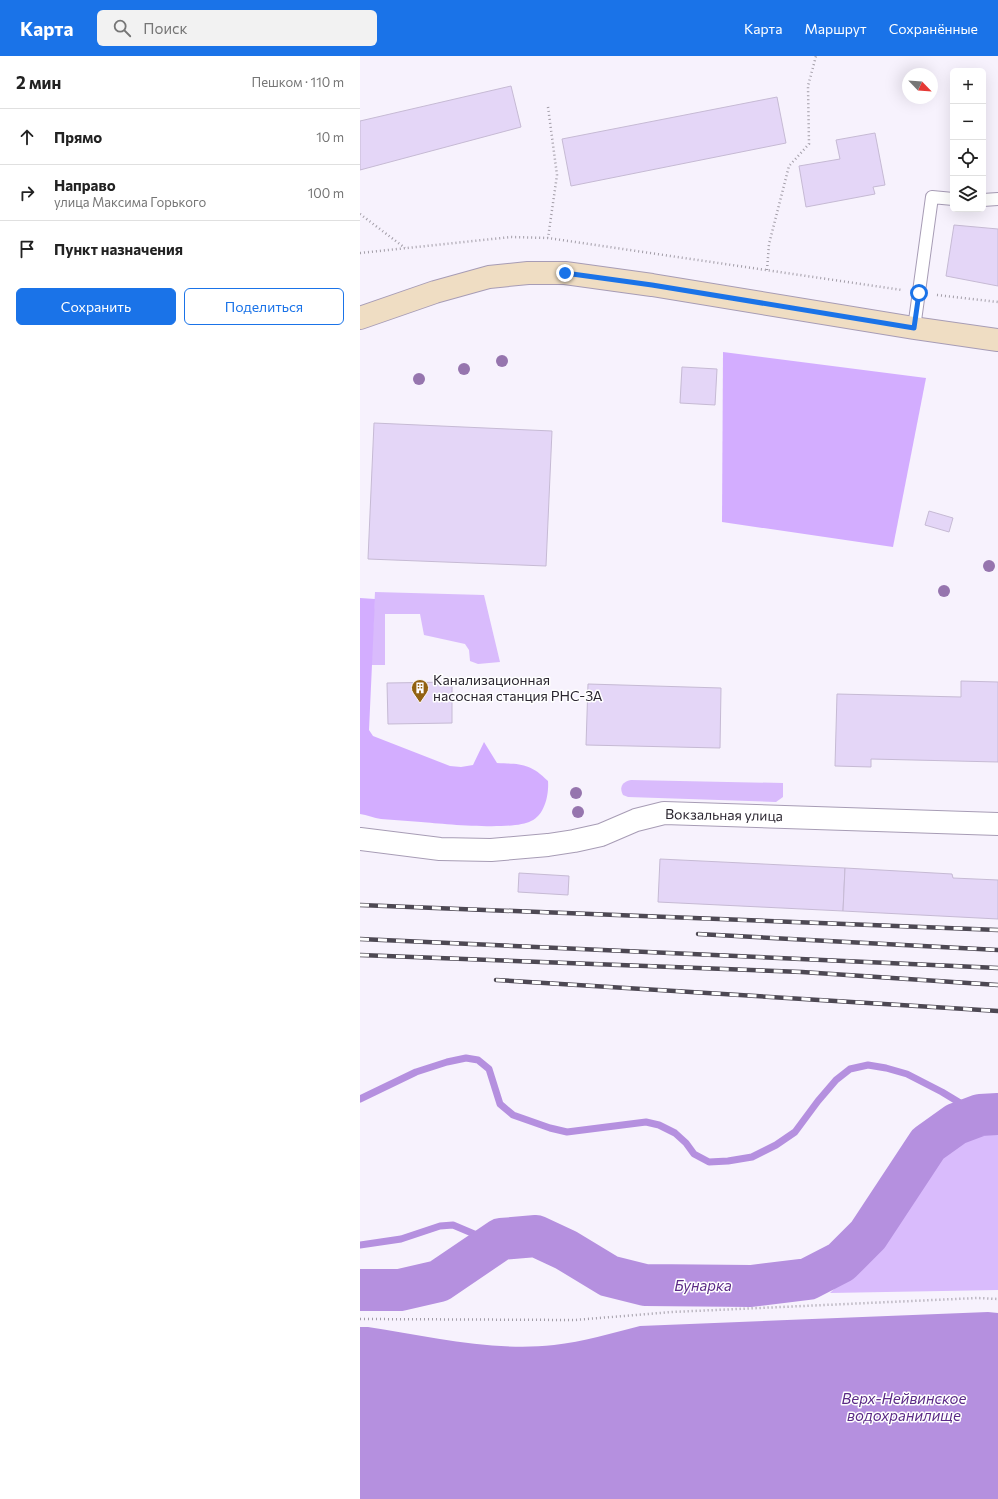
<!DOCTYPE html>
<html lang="ru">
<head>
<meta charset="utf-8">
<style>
  :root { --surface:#fff; --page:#f2f2f2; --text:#222; --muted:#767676; --line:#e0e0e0; --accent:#1a73e8 }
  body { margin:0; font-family:Commissioner,sans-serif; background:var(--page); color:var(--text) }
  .controls { position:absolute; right:12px; top:12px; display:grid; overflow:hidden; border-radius:6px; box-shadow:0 4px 16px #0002 }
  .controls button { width:36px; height:36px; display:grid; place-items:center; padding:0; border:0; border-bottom:1px solid var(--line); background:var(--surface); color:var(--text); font:20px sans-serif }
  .compass { position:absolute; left:542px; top:12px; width:36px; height:36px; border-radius:50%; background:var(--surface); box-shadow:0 4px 16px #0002; rotate:115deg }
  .stop { position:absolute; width:12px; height:12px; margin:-9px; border:3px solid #1a73e8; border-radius:50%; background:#fff }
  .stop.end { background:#1a73e8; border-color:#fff; box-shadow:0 1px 4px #0008 }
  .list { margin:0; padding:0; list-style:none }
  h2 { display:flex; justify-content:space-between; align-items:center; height:52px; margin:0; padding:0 16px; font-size:17px }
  h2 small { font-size:13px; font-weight:400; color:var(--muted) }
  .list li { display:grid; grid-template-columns:26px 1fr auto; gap:12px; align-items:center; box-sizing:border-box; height:56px; padding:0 16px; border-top:1px solid var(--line) }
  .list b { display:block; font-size:15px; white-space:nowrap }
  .list p { margin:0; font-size:13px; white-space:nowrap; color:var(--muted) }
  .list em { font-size:13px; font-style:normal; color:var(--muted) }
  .actions { display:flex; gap:8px; padding:12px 16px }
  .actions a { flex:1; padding:9px 0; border:1px solid var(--accent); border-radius:6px; text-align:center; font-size:14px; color:var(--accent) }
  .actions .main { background:var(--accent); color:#fff }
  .icon { flex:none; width:22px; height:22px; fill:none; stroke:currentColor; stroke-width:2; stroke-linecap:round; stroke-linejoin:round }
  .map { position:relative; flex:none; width:638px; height:1443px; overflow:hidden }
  header { display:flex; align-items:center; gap:24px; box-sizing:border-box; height:56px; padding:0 20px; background:var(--accent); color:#fff }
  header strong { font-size:19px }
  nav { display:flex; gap:22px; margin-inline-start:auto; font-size:14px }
  .search { width:280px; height:36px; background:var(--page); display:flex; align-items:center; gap:10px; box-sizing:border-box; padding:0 14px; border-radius:6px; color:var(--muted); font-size:15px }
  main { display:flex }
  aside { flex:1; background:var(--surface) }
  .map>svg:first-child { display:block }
  .green { fill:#d9bbfc }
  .forest { fill:#d3adff }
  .water { fill:#b590df }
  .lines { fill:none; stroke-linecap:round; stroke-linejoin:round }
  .stream { stroke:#b590df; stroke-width:7 }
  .river { stroke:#b590df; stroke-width:42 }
  .building { fill:#e4d6f7; stroke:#c6bad4 }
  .lane-casing { stroke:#a79cb5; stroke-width:14 }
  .street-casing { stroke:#a79cb5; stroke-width:24 }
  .secondary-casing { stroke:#a79cb5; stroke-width:24 }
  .path { stroke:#a29da7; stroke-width:2.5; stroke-dasharray:1 3; stroke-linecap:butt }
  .lane { stroke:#fff; stroke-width:12 }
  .street { stroke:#fff; stroke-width:22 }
  .secondary { stroke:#efddc3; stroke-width:22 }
  .rail-casing { stroke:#4d4853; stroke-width:4.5 }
  .rail { stroke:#fff; stroke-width:3; stroke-dasharray:9; stroke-linecap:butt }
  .tree { fill:#9675ae }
  .route { stroke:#1a73e8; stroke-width:5 }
  .labels { text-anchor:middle; stroke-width:3; stroke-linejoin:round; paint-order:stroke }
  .poi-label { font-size:14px; fill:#2b2630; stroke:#fff; text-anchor:start }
  .street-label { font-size:14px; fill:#2b2630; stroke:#fff }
  .water-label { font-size:15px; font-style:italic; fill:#5b2a86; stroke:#fff }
</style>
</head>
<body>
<header>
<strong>Карта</strong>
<div class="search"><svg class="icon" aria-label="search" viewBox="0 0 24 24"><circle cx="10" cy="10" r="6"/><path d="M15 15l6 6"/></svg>Поиск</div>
<nav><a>Карта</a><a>Маршрут</a><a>Сохранённые</a></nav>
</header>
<main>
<aside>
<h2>2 мин<small>Пешком · 110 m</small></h2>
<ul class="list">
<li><svg class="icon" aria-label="ahead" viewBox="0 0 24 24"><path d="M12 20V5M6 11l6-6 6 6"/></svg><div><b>Прямо</b></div><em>10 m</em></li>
<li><svg class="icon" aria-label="right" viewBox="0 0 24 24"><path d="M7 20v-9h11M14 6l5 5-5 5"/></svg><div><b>Направо</b><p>улица Максима Горького</p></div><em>100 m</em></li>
<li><svg class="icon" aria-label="arrive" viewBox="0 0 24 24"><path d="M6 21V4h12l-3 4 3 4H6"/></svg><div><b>Пункт назначения</b></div></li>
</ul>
<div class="actions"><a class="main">Сохранить</a><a>Поделиться</a></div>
</aside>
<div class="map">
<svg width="638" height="1443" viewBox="0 0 638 1443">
  <rect width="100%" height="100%" fill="#f7f2fd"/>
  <g class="green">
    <path d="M15 536 124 539 140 606 118 608 110 605 109 594 105 588 64 579 60 558H25V609H11Z"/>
    <path d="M271 724 423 727V741L416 746 268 741 263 739C259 731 262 726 271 724Z"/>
    <path d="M638 1076V1234L470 1237 503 1205 537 1163 559 1123 577 1104 593 1088 606 1082Z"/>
  </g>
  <g class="forest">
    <path d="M363 296 566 322 533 491 362 466Z"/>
    <path d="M0 542 15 543 9 674 13 680 90 710 101 711 113 709 124 686 137 707C161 708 170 707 188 725 189 738 185 759 171 765 153 775 84 768 61 766 48 765 34 764 21 763 14 762 7 759 0 758Z"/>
  </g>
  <path class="water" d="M628 1256 638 1257V1443H0V1271H8C68 1280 133 1296 194 1289 223 1286 252 1277 280 1270Z"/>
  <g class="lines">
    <g class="stream">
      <path d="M0 1043 56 1016 87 1006 106 1002 118 1004 129 1013 140 1048 153 1059 190 1072 207 1076 286 1066 299 1069 315 1077 326 1087 334 1098 349 1106 368 1105 392 1101 416 1089 435 1076 458 1045 476 1024 490 1013 508 1009 526 1012 547 1018 582 1036 620 1059"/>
      <path d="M0 1189 41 1183 80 1170 93 1169 126 1183H141"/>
    </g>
    <path class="river" d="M0 1234H40L79 1225 141 1183 176 1180 206 1194 249 1220 285 1229 391 1230 448 1223 481 1206 508 1179 568 1088 596 1068 620 1059 638 1058"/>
  </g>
  <g class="building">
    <path d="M151 30 161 71 0 114V65Z"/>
    <path d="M417 41 426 87 211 130 202 83Z"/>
    <path d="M515 77 525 129 513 131 515 138 446 151 439 110 480 103 476 84Z"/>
    <path d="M594 169 638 173V230L586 220Z"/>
    <path d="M322 311 357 313 355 349 320 347Z"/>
    <path d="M14 367 192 375 186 510 8 503Z"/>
    <path d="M569 455 593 462 589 476 565 469Z"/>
    <path d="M601 625 638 626V706L511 703V711L475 710 477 638 601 641Z"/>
    <path d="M92 626V667L28 668 27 627Z"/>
    <path d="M228 628 361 632 360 692 226 689Z"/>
    <path d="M300 803 485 812 483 855 298 846Z"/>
    <path d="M485 812 592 818 593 822 638 824V863L483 855Z"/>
    <path d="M159 817 209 820 208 839 158 836Z"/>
  </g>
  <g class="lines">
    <defs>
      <g id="lane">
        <path d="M623 144 638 143"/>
        <path d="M554 272 572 141 593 143"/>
      </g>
      <path id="street" d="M0 783 80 793 131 794 188 789 214 785 241 779 276 764 304 757 638 768"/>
      <path id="secondary" d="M0 262 75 236 129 221 168 217H205L292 229 554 272 638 284"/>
    </defs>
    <use href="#lane" class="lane-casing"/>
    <use href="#street" class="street-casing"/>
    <use href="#secondary" class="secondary-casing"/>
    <g class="path">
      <path d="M188 51 197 119 188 182"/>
      <path d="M0 158 45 192"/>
      <path d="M0 197 151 181 188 182 542 234"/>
      <path d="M407 214 409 188 429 110 449 88 448 30 456 0"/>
      <path d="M577 239 638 246"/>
      <path d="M0 1263 215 1264 312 1256 617 1242 638 1243"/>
    </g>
    <use href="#lane" class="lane"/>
    <use href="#street" class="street"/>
    <use href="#secondary" class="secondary"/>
    <defs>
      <g id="rail">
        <path d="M0 849 638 874"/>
        <path d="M338 878 638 894"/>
        <path d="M0 883 638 912"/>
        <path d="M0 899 442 916 638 929"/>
        <path d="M136 924 638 955"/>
      </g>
    </defs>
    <use href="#rail" class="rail-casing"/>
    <use href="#rail" class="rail"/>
  </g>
  <g class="tree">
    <circle cx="142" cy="305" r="6"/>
    <circle cx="104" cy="313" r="6"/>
    <circle cx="59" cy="323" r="6"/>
    <circle cx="629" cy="510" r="6"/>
    <circle cx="584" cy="535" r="6"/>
    <circle cx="216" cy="737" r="6"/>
    <circle cx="218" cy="756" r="6"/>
  </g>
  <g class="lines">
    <path class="route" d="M205 217 292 229 554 272 559 237"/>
  </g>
  <defs>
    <symbol id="building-pin" viewBox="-11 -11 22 30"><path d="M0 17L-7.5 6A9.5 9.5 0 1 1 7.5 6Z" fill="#926110" stroke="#fff"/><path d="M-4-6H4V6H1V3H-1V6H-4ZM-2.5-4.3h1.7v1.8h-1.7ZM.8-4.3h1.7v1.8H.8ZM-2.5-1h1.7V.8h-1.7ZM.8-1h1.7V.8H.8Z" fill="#fff"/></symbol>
  </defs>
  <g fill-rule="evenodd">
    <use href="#building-pin" x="50" y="622" width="20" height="27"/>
  </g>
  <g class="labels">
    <g class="poi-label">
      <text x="73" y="629">Канализационная<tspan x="73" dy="16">насосная станция РНС-3А</tspan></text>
    </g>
    <g class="street-label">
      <text transform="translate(364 759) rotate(1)" y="5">Вокзальная улица</text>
    </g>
    <g class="water-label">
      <text x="343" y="1235">Бунарка</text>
      <text x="544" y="1348">Верх-Нейвинское<tspan x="544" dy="17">водохранилище</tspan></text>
    </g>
  </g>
</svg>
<div class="controls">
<button>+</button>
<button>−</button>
<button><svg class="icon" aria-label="locate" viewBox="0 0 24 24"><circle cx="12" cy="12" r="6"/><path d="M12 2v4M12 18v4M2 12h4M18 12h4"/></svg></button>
<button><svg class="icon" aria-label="layers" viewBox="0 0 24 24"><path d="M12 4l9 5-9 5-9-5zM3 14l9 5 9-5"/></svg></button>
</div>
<svg class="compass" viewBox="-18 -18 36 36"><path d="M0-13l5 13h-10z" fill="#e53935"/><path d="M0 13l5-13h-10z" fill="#767676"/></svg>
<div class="stop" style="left:559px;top:237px"></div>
<div class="stop end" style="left:205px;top:217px"></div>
</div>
</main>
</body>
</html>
